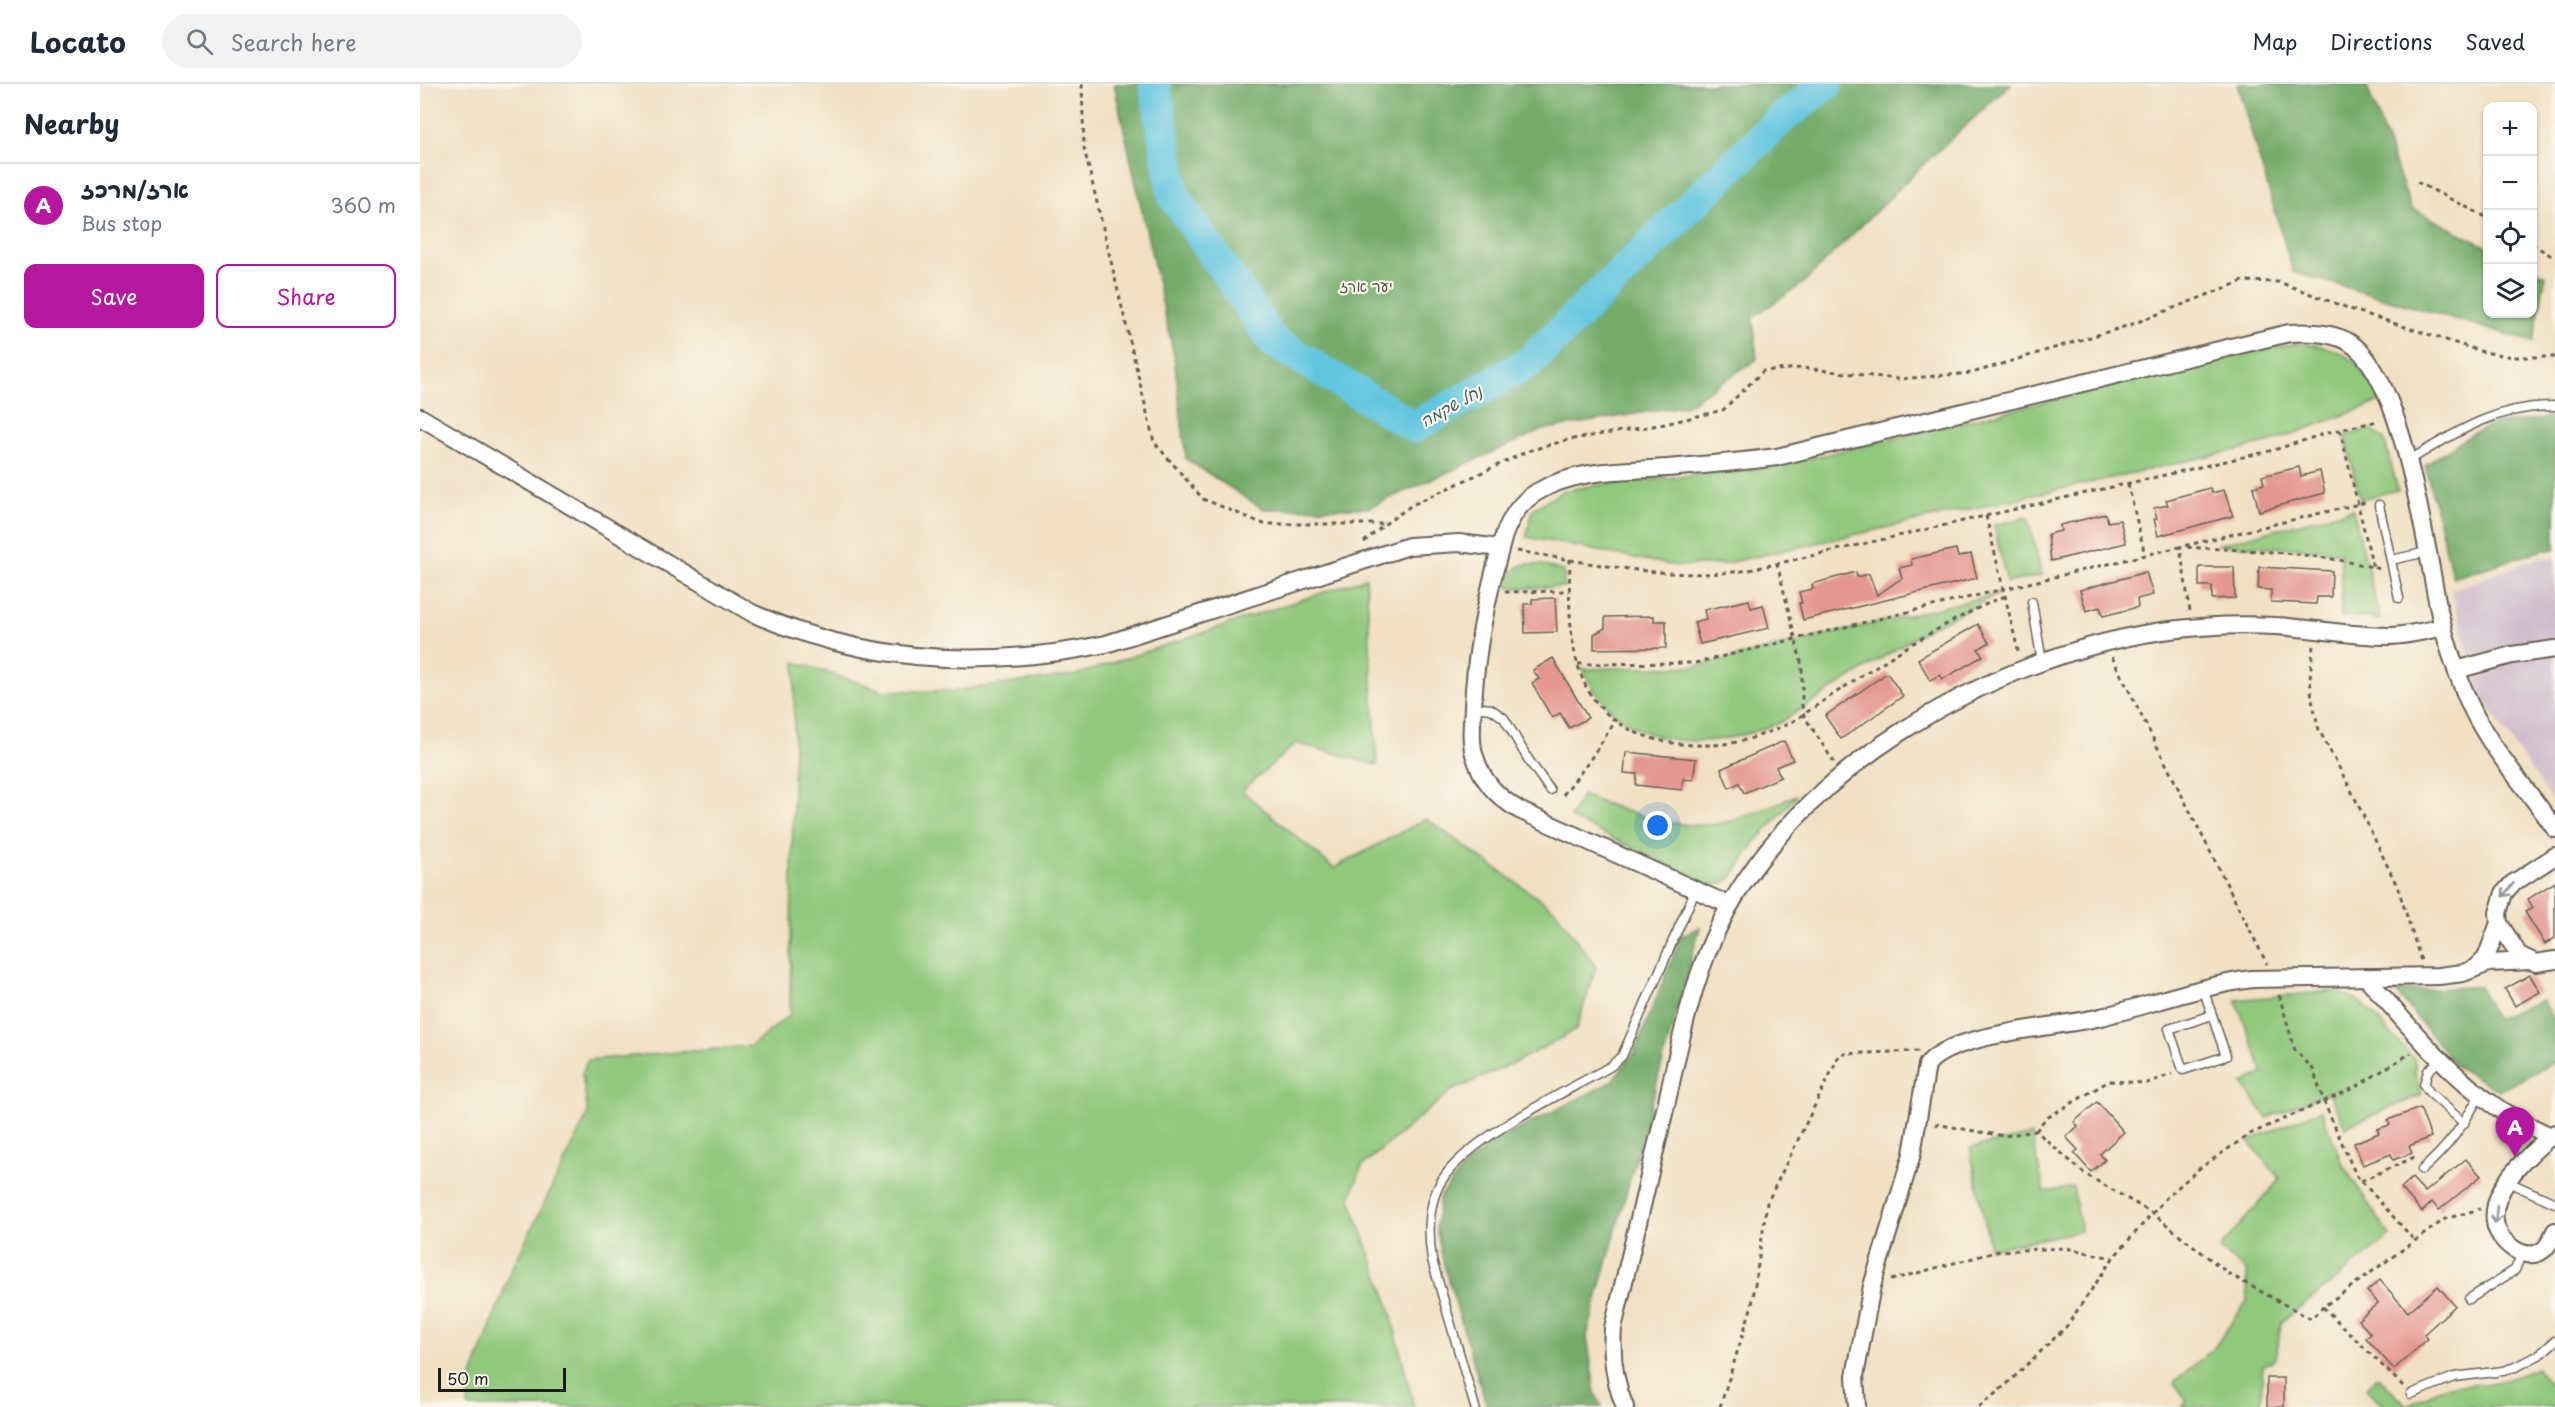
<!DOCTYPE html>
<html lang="en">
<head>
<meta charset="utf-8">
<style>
  :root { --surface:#fff; --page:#f2f2f3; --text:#1f2937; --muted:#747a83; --line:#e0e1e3; --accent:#b5179e }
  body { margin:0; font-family:"Playpen Sans","Playpen Sans Hebrew",sans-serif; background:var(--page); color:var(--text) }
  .controls { position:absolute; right:18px; top:18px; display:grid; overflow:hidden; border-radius:12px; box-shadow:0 2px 4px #0004 }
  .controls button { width:54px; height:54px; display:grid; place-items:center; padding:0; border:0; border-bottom:2px solid var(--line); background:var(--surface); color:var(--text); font:30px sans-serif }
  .scale { position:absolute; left:18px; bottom:15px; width:128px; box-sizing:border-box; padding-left:6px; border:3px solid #1c1c1c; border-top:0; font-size:16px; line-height:21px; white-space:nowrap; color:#1c1c1c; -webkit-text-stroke:4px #fbf7ec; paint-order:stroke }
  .you { position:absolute; left:1238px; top:742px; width:21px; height:21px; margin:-15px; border:4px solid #fff; border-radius:50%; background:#1a73e8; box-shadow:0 0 0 9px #1a73e833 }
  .badge { display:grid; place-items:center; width:39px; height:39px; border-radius:50%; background:var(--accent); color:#fff; font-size:20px; font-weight:700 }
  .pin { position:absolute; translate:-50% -50px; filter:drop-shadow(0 2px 3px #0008) }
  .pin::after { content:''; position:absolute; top:32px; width:21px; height:18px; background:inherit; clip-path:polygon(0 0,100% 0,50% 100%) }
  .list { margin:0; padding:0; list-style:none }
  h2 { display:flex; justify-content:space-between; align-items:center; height:78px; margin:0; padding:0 24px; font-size:26px }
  h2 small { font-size:20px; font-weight:400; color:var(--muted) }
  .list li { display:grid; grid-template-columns:39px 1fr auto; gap:18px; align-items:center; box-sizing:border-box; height:84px; padding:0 24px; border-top:2px solid var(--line) }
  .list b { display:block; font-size:22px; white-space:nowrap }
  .list p { margin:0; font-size:20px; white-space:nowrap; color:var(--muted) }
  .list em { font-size:20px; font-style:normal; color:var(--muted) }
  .actions { display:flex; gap:12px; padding:18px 24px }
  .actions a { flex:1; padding:14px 0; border:2px solid var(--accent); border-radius:12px; text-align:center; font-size:21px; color:var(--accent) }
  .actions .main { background:var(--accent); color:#fff }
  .icon { flex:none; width:33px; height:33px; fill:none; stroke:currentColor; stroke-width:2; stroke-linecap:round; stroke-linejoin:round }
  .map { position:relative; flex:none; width:2135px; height:1323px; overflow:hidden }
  header { display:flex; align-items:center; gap:36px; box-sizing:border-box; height:84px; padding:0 30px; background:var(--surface); border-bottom:2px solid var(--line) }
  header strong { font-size:28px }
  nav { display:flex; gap:33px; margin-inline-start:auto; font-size:21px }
  .search { width:420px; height:54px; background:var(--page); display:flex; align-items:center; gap:15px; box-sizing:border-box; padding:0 21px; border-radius:33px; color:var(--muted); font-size:22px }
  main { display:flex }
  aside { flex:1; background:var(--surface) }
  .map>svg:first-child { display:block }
  .industrial { fill:#d0bdcc }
  .green { fill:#90c87b; stroke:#56724c; stroke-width:1.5 }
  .forest { fill:#74ac6b; stroke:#486444; stroke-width:1.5 }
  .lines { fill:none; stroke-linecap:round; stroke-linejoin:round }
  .river { stroke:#63c6e1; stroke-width:32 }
  .building { fill:#e49690 }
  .lane-casing { stroke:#676156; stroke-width:11 }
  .street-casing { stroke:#676156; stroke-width:20 }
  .path { stroke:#676156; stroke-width:3; stroke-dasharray:4.5 4.5; stroke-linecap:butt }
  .lane { stroke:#fff; stroke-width:8 }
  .street { stroke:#fff; stroke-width:16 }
  .oneway { stroke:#999 }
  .labels { text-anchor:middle; stroke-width:4.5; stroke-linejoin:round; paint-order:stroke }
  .park-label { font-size:15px; fill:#45583d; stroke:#fbf7ec }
  .water-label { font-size:16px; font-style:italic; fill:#355861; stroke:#fbf7ec }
</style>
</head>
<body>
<header>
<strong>Locato</strong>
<div class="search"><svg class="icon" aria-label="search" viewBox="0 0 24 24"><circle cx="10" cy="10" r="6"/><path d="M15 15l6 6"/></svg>Search here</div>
<nav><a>Map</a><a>Directions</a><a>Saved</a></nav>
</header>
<main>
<aside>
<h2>Nearby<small></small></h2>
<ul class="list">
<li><span class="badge">A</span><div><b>ארז/מרכז</b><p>Bus stop</p></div><em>360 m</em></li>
</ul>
<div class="actions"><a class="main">Save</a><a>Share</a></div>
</aside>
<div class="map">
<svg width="2135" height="1323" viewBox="0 0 2135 1323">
  <rect width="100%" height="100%" fill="#fbf7ec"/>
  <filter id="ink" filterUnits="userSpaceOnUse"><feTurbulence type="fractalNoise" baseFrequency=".0167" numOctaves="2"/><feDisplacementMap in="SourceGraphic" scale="12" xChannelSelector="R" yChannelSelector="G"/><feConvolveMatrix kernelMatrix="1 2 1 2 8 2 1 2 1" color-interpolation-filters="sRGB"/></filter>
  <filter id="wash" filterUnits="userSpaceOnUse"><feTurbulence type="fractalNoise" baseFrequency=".008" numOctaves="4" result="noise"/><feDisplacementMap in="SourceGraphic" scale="24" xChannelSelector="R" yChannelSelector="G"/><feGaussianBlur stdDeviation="1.35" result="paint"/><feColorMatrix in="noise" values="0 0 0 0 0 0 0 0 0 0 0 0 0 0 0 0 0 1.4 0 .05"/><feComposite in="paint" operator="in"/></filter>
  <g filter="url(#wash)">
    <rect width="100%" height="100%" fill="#f1e0c3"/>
    <path class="industrial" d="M2119 474 2135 475V722L2059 609 2031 506Z"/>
    <g class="green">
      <path d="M1874 260C1923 259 1939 277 1962 317L1848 359 1303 480 1256 482 1106 453 1113 425 1143 407 1178 401 1353 383 1850 264Z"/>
      <path d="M1950 345 1964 355 1978 406 1940 415 1925 352Z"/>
      <path d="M1933 425 1960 535 1921 532V469L1877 464 1797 461Z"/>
      <path d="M1608 433 1622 491 1587 499 1574 441Z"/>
      <path d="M1106 480 1121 481 1144 487V503L1089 504C1091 491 1093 483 1106 480Z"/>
      <path d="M946 494 957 681 876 659 822 707 914 784 1006 735 1135 826 1176 883 1156 946 1096 978 1031 1007 942 1082 930 1115 968 1218 994 1323H48L51 1295 91 1187 168 1030 162 989 168 976 331 962 370 931 375 578 464 607H531L656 591Z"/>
      <path d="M1581 509 1509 544 1361 638C1286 669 1201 669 1163 585L1278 582Z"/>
      <path d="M1162 711C1206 728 1258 749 1307 738 1330 732 1354 720 1377 711L1334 760 1311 794 1302 800H1289L1150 734Z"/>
      <path d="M1913 907 1936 915 1949 926 1995 976V988L2001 1011 1925 1043 1909 1008 1847 1034 1822 999 1843 989 1816 916Z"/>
      <path d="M1901 1026 1923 1081 1970 1152 1861 1239 1856 1275 1843 1281 1841 1323H1762L1767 1318 1754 1298 1793 1265 1827 1217V1187L1799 1165 1860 1095 1828 1057Z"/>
      <path d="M1612 1051 1624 1108 1653 1103 1661 1147 1570 1165 1550 1064Z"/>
      <path d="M2117 1284 2135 1307V1323H1965L1946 1305 1957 1292 1987 1321 2027 1302 2065 1300 2086 1296Z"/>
    </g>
    <g class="forest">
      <path d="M694 0H1591L1508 76 1382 200 1333 233 1337 275 1267 321 1122 346 948 424 843 425 766 375 754 272Z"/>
      <path d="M1817 0H1946L1991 124 2067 163 2068 230H2112L2113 186 2126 192 2113 258 1873 188Z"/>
      <path d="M2135 333V466H2123L2033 494 2005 381 2052 350 2073 340Z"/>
      <path d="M1280 843 1167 1251 1175 1309 1182 1323H1067L1024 1181 1016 1144 1020 1113 1043 1084 1071 1059 1191 998 1214 969 1262 851Z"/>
      <path d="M2060 902 2075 935 2123 916 2135 937V978L2079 1007 2036 982 1976 908Z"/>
    </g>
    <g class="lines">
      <path class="river" d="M735 0 754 112 853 257 994 343 1108 279 1363 33 1407 0"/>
    </g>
    <g id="blocks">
      <g class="building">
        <path d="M1879 383 1881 392 1900 387 1905 409 1839 427 1833 403 1844 400 1842 392Z"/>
        <path d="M1790 404 1792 409 1804 406 1813 432 1738 452 1734 435H1737L1734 424 1748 421 1746 416Z"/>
        <path d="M1686 430 1688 438 1700 436 1706 459 1631 477 1628 450 1641 447 1640 441Z"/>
        <path d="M1536 465 1538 473 1551 470 1557 494 1383 536 1379 519H1382L1379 508 1393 505 1392 500 1436 488 1437 493 1449 490 1457 511 1482 494 1479 484 1492 481 1491 475Z"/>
        <path d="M1779 483H1814L1815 514 1792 515V502H1779Z"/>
        <path d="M1839 483 1912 487 1911 513H1897L1896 520 1851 518V506L1838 505Z"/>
        <path d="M1726 488 1733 511 1717 515 1718 523 1683 532 1680 523 1666 527 1660 506Z"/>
        <path d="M1135 514 1137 548 1105 549 1104 520H1112V515Z"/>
        <path d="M1329 516 1331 524 1343 521 1349 544 1280 560 1274 538 1286 535 1284 526Z"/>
        <path d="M1234 532V537H1246V564L1174 565V550L1185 544V533Z"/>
        <path d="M1558 540 1569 559 1558 565 1563 572 1523 595 1520 591 1510 596 1498 575Z"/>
        <path d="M1133 574 1168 634 1149 644 1140 629 1132 634 1112 599 1119 595 1113 586Z"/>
        <path d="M1467 589 1483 612 1421 655 1405 632Z"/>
        <path d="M1364 657 1373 676 1356 683 1361 693 1324 709 1319 699 1309 704 1301 685Z"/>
        <path d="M1206 668 1276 675 1273 696 1263 695 1262 706 1216 701 1217 690 1204 689Z"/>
        <path d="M2135 798V854L2125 860 2105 828 2113 824 2108 815Z"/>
        <path d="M2110 891 2120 908 2095 922 2085 905Z"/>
        <path d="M1677 1018 1704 1048 1680 1070 1685 1076 1671 1088 1654 1069 1658 1066 1646 1053 1658 1042 1654 1038Z"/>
        <path d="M2000 1024 2011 1053 1989 1062 1992 1069 1973 1076 1971 1070 1943 1081 1934 1059 1959 1049 1957 1045 1970 1041 1968 1036Z"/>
        <path d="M2046 1075 2061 1092 2019 1126 2012 1118 2002 1128 1981 1104 1992 1094 2005 1108Z"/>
        <path d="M1960 1196 1988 1228 2018 1202 2035 1222 2004 1250 2008 1255 1974 1285 1946 1254 1951 1250 1938 1236 1958 1219 1947 1207Z"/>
        <rect x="1847" y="1294" width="17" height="29"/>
      </g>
    </g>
  </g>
  <g filter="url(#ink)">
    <use href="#blocks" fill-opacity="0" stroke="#676156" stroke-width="1.5"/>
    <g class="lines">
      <defs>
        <g id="lane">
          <path d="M1988 377C2036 348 2075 322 2135 322"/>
          <path d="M1959 421 1979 514"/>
          <path d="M1971 476 2007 468"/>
          <path d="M1612 518 1622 578"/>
          <path d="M1053 623 1071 625 1084 634 1108 675 1130 706"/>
          <path d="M1783 904 1792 931"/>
          <path d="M1792 931 1806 972 1763 986 1749 945Z"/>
          <path d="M2021 975 2008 987 2004 1001 2010 1009 2044 1039"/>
          <path d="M2002 1086C2030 1061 2042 1043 2060 1011"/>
          <path d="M2088 1098 2135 1119"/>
          <path d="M2049 1215 2095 1186 2102 1169"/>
          <path d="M1991 1310 2034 1293 2083 1287 2098 1282 2119 1271 2135 1257"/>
          <path d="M1055 1323 1012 1176C1008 1150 1007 1120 1022 1096 1049 1053 1146 1008 1191 982L1202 972 1275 807"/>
        </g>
        <g id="street">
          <path d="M0 333 332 529C446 580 565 585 686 560L989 462 1039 459 1080 464"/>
          <path d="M2036 586 2092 571 2135 565"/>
          <path d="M2135 772 2092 800 2084 809 2078 829 2079 839 2099 871 2116 879 2135 876"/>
          <path d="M1309 821 1099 726C1076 712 1062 697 1054 670 1050 655 1052 639 1053 624 1055 565 1068 507 1084 451 1091 433 1100 418 1117 408 1156 385 1203 387 1247 384 1284 381 1320 378 1357 373L1869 249C1888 248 1909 248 1927 257 1984 288 2006 468 2020 531 2026 558 2035 584 2045 609 2065 661 2105 700 2135 745"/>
          <path d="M2057 883 2066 874 2079 839"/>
          <path d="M1946 893C1986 939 2027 990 2078 1024 2095 1036 2116 1045 2135 1054"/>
          <path d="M2135 1049C2111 1068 2070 1103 2075 1138 2077 1157 2105 1180 2123 1166 2129 1162 2132 1153 2135 1147"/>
          <path d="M1205 1323C1194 1297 1191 1272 1193 1244 1211 1168 1229 1093 1247 1017 1259 963 1270 907 1293 855 1366 689 1569 573 1742 547 1779 542 1818 540 1855 542 1893 544 1930 552 1968 552 1986 552 2005 547 2023 543"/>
          <path d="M1437 1323 1435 1292 1452 1202 1492 1070 1507 981C1529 949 1642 943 1681 933 1732 920 1780 902 1832 895L2019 892 2043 889 2069 879 2111 877"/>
        </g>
      </defs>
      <use href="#lane" class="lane-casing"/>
      <use href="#street" class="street-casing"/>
      <g class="path">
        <path d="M662 0 664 64 734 358 783 415 844 440H963"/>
        <path d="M1997 98 2068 134"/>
        <path d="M2112 160 2135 174"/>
        <path d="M1920 346 1953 483"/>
        <path d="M1708 400 1725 471"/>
        <path d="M1566 432 1599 571"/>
        <path d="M944 458 965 440 992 421 1108 367 1147 356 1245 340 1303 326 1343 287 1382 284 1479 295 1552 289 1710 241 1823 197 1859 198 1933 226 2063 268 2093 273H2135"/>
        <path d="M1097 467C1174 479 1251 498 1329 486L1854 366 1910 348 1958 337"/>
        <path d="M1150 475C1149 514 1148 551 1160 588 1180 649 1246 666 1303 660 1327 658 1350 648 1372 638 1441 592 1509 544 1585 512"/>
        <path d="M1357 479 1382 582V621L1384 632 1414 678"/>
        <path d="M1085 508 1149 507"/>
        <path d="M1770 527 1760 463C1828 466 1895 468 1960 485"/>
        <path d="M1893 562 1890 594 1892 616 1899 646 1930 704 1978 804 2001 877"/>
        <path d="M1692 573 1847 880"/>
        <path d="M1158 580 1275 579 1947 418"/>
        <path d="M1143 711 1168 679 1196 636"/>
        <path d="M1859 911 1875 966 1893 985 1904 1018 1936 1091 1995 1157"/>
        <path d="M1515 1040 1584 1052 1616 1047 1665 1090 1732 1129 1809 1190 1891 1235 1903 1223"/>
        <path d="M1616 1047 1625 1035 1689 997 1727 999 1752 990"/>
        <path d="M1941 1097 1997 1072"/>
        <path d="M1471 1196 1579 1167 1646 1164 1693 1174"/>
        <path d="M1983 1302 1903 1223 2025 1135 2060 1125"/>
        <path d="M1300 1323 1332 1221 1347 1119 1420 970 1499 967"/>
        <path d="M1559 1323 1587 1300 1646 1243 1693 1174 1746 1114 1780 1084 1830 1050 1934 1004 1991 969"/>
      </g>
      <use href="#lane" class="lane"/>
      <use href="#street" class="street"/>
    </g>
    <defs><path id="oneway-shaft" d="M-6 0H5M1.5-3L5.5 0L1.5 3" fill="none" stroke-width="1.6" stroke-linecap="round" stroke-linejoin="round" transform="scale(1.5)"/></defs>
    <g class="oneway">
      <use href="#oneway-shaft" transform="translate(2088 806) rotate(129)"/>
      <use href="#oneway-shaft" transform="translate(2076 1131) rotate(96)"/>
    </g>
  </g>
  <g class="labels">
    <g class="park-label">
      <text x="946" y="208">יער ארז</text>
    </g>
    <g class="water-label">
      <text transform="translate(1031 322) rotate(-29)" y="6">נחל שקמה</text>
    </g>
  </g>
</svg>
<div class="controls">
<button>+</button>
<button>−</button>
<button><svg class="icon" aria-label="locate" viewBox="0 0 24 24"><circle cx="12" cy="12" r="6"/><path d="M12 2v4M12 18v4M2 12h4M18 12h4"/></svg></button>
<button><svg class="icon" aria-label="layers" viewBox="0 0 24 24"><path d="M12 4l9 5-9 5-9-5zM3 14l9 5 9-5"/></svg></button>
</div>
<div class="scale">50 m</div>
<div class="you"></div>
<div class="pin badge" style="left:2095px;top:1073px">A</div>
</div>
</main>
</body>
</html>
